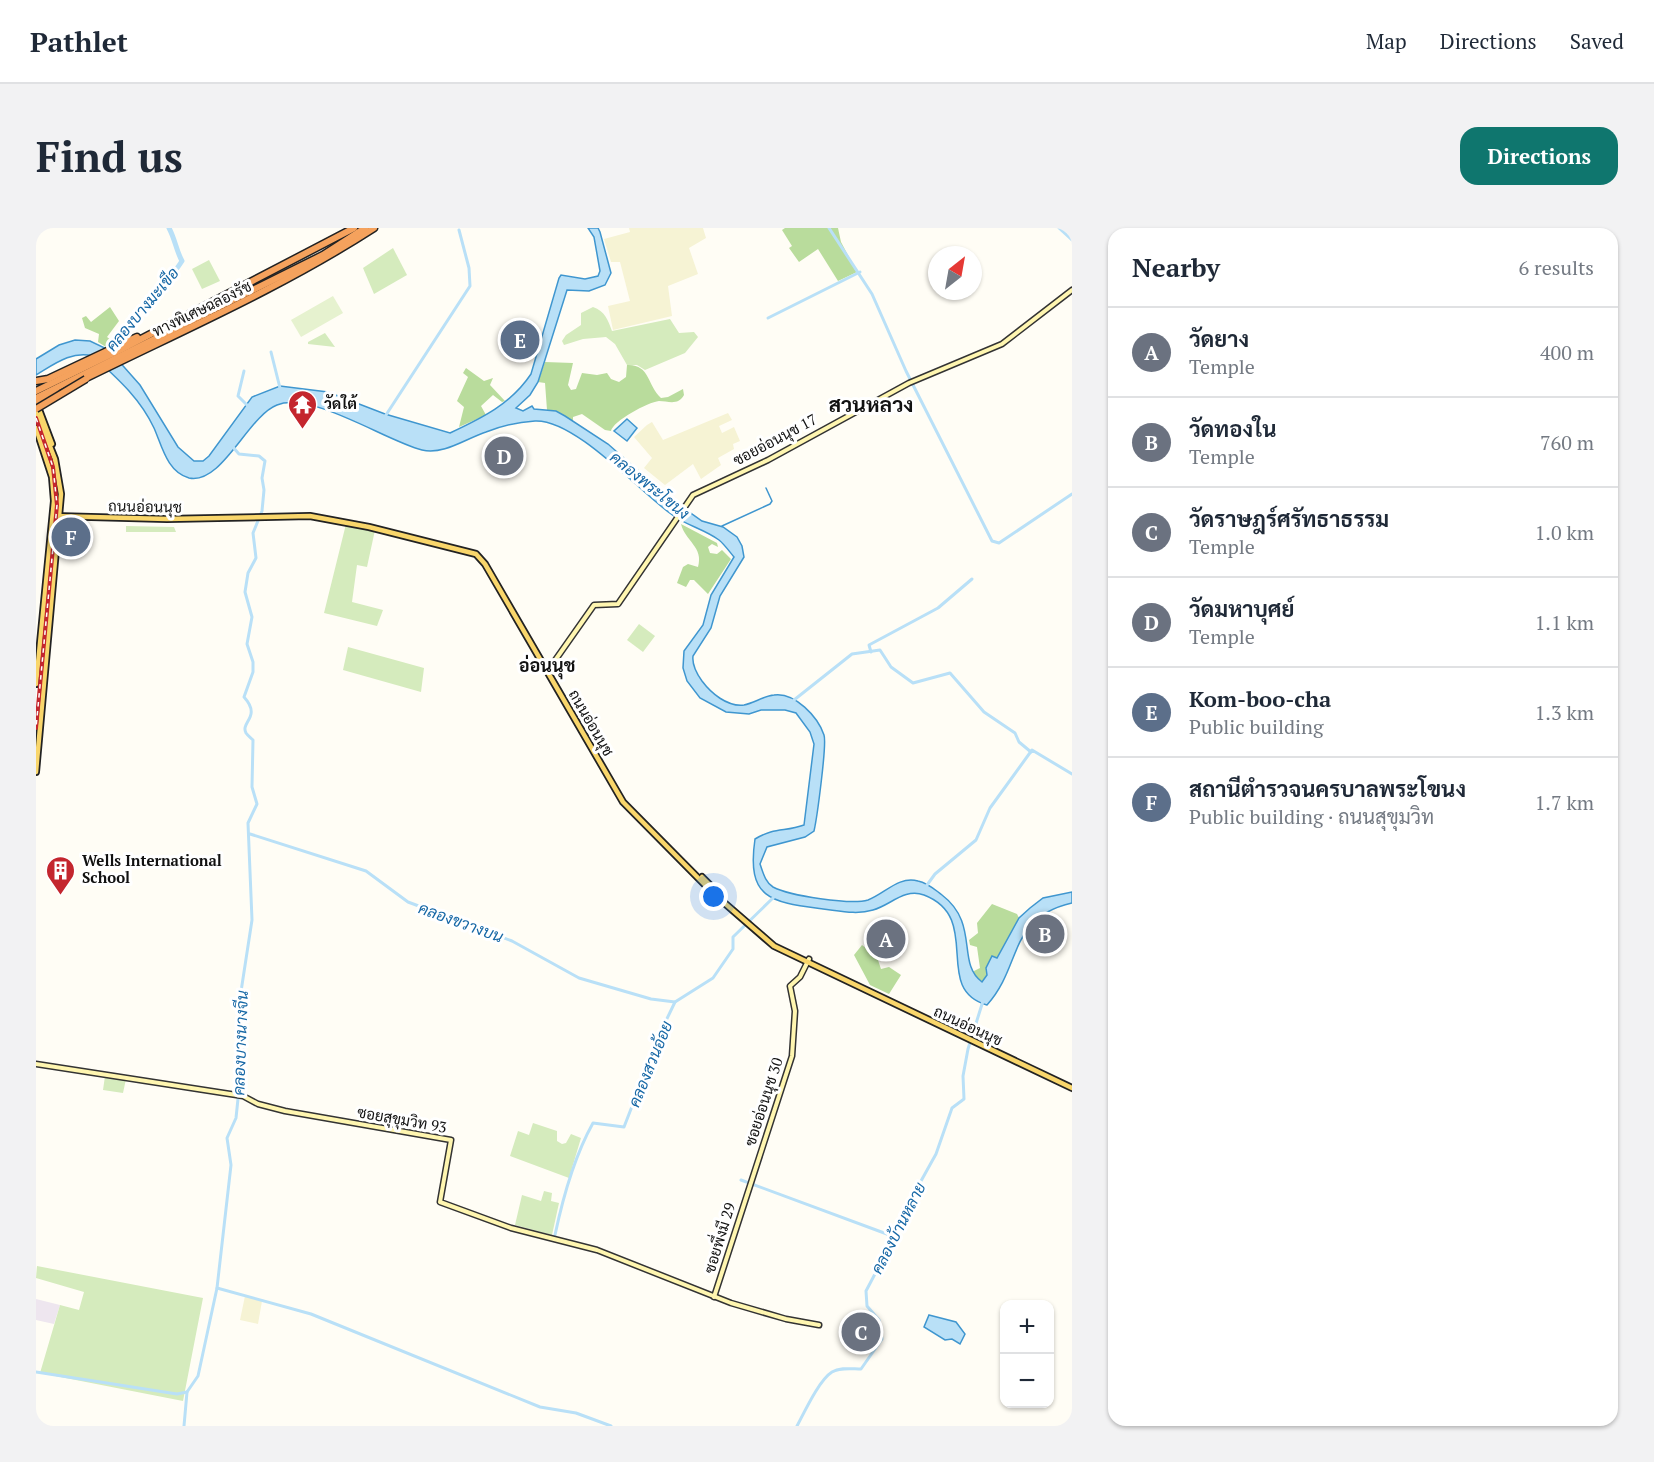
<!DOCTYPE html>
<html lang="en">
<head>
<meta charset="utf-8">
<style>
  :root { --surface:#fff; --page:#f2f2f3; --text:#1f2937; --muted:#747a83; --line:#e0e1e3; --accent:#0f766e }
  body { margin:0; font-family:"PT Serif",Sarabun,serif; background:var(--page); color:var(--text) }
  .controls { position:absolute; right:18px; bottom:18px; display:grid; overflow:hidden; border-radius:12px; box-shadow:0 2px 4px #0004 }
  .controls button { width:54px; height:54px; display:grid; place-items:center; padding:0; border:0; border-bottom:2px solid var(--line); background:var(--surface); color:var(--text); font:30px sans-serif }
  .compass { position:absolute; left:892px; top:18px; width:54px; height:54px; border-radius:50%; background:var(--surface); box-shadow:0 2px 4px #0004; rotate:31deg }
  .you { position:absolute; left:678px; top:669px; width:21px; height:21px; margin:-15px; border:4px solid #fff; border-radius:50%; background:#1a73e8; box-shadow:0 0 0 9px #1a73e833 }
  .badge { display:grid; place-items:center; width:39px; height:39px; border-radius:50%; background:var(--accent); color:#fff; font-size:20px; font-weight:700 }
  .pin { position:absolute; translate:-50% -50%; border:3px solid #fff; box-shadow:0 2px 6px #0006 }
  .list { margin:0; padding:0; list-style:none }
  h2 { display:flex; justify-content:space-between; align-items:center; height:78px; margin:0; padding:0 24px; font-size:26px }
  h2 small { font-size:20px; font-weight:400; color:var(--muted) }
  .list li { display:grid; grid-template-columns:39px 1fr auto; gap:18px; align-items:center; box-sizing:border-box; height:90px; padding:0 24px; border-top:2px solid var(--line) }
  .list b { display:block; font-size:22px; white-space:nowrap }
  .list p { margin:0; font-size:20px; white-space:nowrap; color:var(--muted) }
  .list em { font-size:20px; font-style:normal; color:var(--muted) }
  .map { position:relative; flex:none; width:1036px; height:1198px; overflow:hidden; border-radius:18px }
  header { display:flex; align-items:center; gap:36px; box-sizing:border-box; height:84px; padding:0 30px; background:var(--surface); border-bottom:2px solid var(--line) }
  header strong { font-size:28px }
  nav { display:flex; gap:33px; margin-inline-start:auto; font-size:21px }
  .intro { display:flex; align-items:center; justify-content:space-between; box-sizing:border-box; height:144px; padding:0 36px }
  h1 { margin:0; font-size:42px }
  .button { padding:15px 27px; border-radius:18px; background:var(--accent); color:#fff; font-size:21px; font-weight:700 }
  main { display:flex; gap:36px; padding:0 36px }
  aside { flex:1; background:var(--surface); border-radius:18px; box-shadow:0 2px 4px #0004 }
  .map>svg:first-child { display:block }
  .industrial { fill:#eee6ef }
  .farmland { fill:#f6f3d4 }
  .green { fill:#d5ebbd }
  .forest { fill:#b9dc9c }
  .pitch { fill:#e6f2cf }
  .water { fill:#b9e0f7; stroke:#3f96cf; stroke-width:1.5 }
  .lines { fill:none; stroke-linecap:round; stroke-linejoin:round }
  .stream { stroke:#3f96cf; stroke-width:1.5 }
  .canal { stroke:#b9e0f7; stroke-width:3 }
  .river { stroke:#b9e0f7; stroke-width:5 }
  .secondary-casing { stroke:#333; stroke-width:7 }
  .primary-casing { stroke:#222; stroke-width:8 }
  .highway-casing { stroke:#222; stroke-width:9 }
  .secondary { stroke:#fff6b0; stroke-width:4 }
  .primary { stroke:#f9d66b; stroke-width:4.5 }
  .highway { stroke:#f5a25d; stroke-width:6 }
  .rail-casing { stroke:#c4262e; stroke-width:4 }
  .rail { stroke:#fff; stroke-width:1.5; stroke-dasharray:4.5; stroke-linecap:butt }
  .highway-bridge-casing { stroke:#222; stroke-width:9; stroke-linecap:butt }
  .highway-bridge { stroke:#f5a25d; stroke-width:6 }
  .labels { text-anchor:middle; stroke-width:6; stroke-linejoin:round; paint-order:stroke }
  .street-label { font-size:15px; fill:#111; stroke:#fff }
  .poi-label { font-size:15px; font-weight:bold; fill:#111; stroke:#fff; text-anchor:start }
  .water-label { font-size:16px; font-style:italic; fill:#1768a6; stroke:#fff }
  .quarter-label { font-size:18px; font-weight:bold; fill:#111; stroke:#fff }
  .district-label { font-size:21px; font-weight:bold; fill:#111; stroke:#fff }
</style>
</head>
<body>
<header>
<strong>Pathlet</strong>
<nav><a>Map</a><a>Directions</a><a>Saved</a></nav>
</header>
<div class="intro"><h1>Find us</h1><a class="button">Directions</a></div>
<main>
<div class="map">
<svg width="1036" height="1198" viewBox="0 0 1036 1198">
  <rect width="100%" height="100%" fill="#fffdf5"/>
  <path class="industrial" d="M0 1071 24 1077 18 1096 0 1092Z"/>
  <g class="farmland">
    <path d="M593 0H667L670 10 653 20 662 46 632 58 636 88 577 102 572 78 594 73 584 34H575L568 11 594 4Z"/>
    <path d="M692 185 696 192 683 198 686 205 698 199 704 213 697 216 698 221 682 230 685 237 665 251 657 236 629 257 608 240 616 230 598 209 611 197 616 194 627 212Z"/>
    <path d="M209 1068 226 1073 222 1096 204 1092Z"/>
  </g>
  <g class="green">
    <path d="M357 20 371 47 338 66 327 40Z"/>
    <path d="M173 32 184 53 166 61 156 41Z"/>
    <path d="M557 79C569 83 572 92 576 103L634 91 643 105 658 104 662 109 649 125 609 142 601 137H591L579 116 570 109 547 111 528 117 526 113 530 107 545 97V85Z"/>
    <path d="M289 105 299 119 272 116V114Z"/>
    <path d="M310 296 339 302 331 339 321 337 316 374 347 382 341 398 288 385Z"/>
    <path d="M90 298 138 299 140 304H90Z"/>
    <path d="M603 396 619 408 607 424 591 412Z"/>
    <path d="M312 419 388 440 385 464 307 442Z"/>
    <path d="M69 848 90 851 87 865 67 862Z"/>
    <path d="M497 895 521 903V913L526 916 530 915 535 906 545 910 533 950 474 928 482 903 493 907Z"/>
    <path d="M508 963 516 965 515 973 523 975 516 1007 479 997 486 967 505 973Z"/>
    <path d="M1 1038 167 1070 147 1173 4 1145 24 1077 43 1082 48 1064 0 1050Z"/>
  </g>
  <g class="forest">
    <path d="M749 0H802L805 14 821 44 802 53 782 21 763 34 753 20 756 18 746 2Z"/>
    <path d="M74 79 83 93 71 109 75 112 70 119 62 114 63 106 49 100 46 90 50 88 55 94Z"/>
    <path d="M509 134 537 135 532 157 535 162 540 161 546 145 561 147 571 145 575 151 583 154 590 149 591 137C614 136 611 157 625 170L632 169 647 161 648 167C642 178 632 173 623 173 612 174 577 193 575 203L569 202 546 186 537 189V194L520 183 511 182 509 155 502 154Z"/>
    <path d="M430 140 448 153 457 150 454 157 469 173 466 174 457 167 445 178 450 187 423 199 428 179 421 173 432 149 427 145Z"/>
    <path d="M645 296 681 315 682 319 676 316 672 319 674 325 681 326 686 322 695 331 672 366 658 352H654L650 359 641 355 647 339 652 336 662 339C668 319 649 313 645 296Z"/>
    <path d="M956 676 981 686 983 690 961 730 956 728 951 747 946 754 936 744 944 740 941 719 934 717 933 712 942 705 941 695Z"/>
    <path d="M826 717 841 729 845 741 853 739 865 747 853 766 834 757 818 727Z"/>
  </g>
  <path class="pitch" d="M297 68 307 85 265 109 255 92Z"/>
  <g class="water">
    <path d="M552 0H562L564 4 575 45 569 57 553 63 531 62 502 154 494 167 480 180 487 183 496 178 498 181 520 183 529 188 572 216 632 269 666 293 687 299 701 309 706 318 708 329 684 368 675 400 657 428C656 436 661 446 666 453 675 465 691 479 708 477 718 475 728 468 738 467 759 464 782 489 788 507 791 516 781 590 778 603L769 609 731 619 724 636C727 644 729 654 737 659 754 668 815 677 832 672 850 665 862 648 882 653 892 655 898 661 906 667 944 696 920 735 946 754L951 747 950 740 956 728 961 730 983 690 994 680 1007 670 1036 664V675C971 690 987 737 951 777 895 761 948 690 888 667 868 660 855 677 837 682 821 687 804 683 787 681 736 674 710 672 719 611 739 599 749 604 768 597L778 516 774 504 760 485 749 482H725L713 486 690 484 664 470 651 453 647 440 648 423 667 397 675 367 698 329C693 323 688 316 683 312 668 301 649 297 635 286 603 263 539 191 499 193 482 194 465 198 450 204 429 211 408 227 386 222 350 213 276 163 241 177 212 188 186 257 153 250 131 244 126 218 118 200 104 170 81 150 57 128 36 122 17 137 0 147V131L23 117 39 112 54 113 73 122 104 157 142 219 158 233H167L173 228 216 169 244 158 292 164 349 186 414 205C446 190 475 176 495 146L523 50 525 47 549 51 562 48 564 43 558 9Z"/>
    <path d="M591 191 601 200 591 213 578 203Z"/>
    <path d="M893 1087 920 1094 929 1106 924 1116 916 1111 909 1112 888 1099Z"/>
  </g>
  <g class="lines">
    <path class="stream" d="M686 298 734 276 736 273 730 260"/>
    <g class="canal">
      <path d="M793 0 836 66 870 143 956 313 963 315 1036 266"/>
      <path d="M1023 0 1036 12"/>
      <path d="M732 90 824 44"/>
      <path d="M235 124 244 160"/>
      <path d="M208 143 202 168 212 178"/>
      <path d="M348 190 434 58 433 40 423 2"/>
      <path d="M835 424 833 417 902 380 936 351"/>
      <path d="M758 472 816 426 844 422 855 439 877 455 914 445 948 484 979 505 983 514 995 524"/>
      <path d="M214 606 330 643 372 674 476 713 543 750 615 771 639 774"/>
      <path d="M891 657 899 646 940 612 954 580 996 522 1036 546"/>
      <path d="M705 952 859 1009"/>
      <path d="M519 1007C527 969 538 929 557 895L588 899 626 801 639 774 677 750 697 721V709L738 669"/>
      <path d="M181 1060 275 1086 504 1179 540 1185 575 1198"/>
      <path d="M0 1144 141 1166 151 1164"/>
      <path d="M148 1198 151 1164 162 1148 181 1060 195 937 191 910 200 890 207 823 202 783 216 692 212 595 221 576 216 559 217 512C215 510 212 508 210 505 204 494 226 489 208 469L217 444V434L211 416 216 389 209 364 212 345 220 330 217 305 226 283 228 262 226 250 229 233 223 228 203 226 196 218"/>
      <path d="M761 1198C768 1185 783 1152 796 1144 804 1139 816 1141 825 1141L846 1111 843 1092 831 1078 830 1063 859 1008 865 989 900 926 916 880 928 871 927 848 932 821 947 773"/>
    </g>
    <path class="river" d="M69 124C93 91 124 67 146 33 140 22 139 11 133 0"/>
    <defs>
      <g id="secondary">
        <path d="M513 441 558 377 582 376 657 267 732 232 873 155 966 116 1036 62"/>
        <path d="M0 836 207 868 222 876 249 883 415 912 404 974 475 1000 561 1022 695 1075 750 1091 783 1097"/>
        <path d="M678 1069 756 828 759 783 754 758 764 749 773 731"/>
      </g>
      <g id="primary">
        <path d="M0 180 2 179 16 216"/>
        <path d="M0 183 19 231 25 266 0 544"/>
        <path d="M0 200 16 249 18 273 0 456"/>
        <path d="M17 288 131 291 274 288 333 299 440 326 449 336 587 574 678 666 738 718 1036 860"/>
        <path d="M666 649 679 662"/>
      </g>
      <g id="highway">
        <path d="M46 152C145 103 245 60 338 0"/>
        <path d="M0 153 12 151 101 109"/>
        <path d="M0 163 86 121 318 0"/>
        <path d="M0 170 287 27 329 0"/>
        <path d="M0 176 21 165"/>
      </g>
    </defs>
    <use href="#secondary" class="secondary-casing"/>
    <use href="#primary" class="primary-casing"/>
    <use href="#highway" class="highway-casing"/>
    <use href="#secondary" class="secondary"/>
    <use href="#primary" class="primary"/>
    <use href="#highway" class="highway"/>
    <defs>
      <path id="rail" d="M0 190 17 239 21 277 0 500"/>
    </defs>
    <use href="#rail" class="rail-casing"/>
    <use href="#rail" class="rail"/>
    <defs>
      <path id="highway-bridge" d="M0 181 50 151"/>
    </defs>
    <use href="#highway-bridge" class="highway-bridge-casing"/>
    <use href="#highway-bridge" class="highway-bridge"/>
  </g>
  <defs>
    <symbol id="temple-pin" viewBox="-11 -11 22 30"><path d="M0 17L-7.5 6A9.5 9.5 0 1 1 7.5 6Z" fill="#c4262e" stroke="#fff"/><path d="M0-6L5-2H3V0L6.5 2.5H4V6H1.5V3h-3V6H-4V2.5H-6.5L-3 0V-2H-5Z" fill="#fff"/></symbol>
    <symbol id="building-pin" viewBox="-11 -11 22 30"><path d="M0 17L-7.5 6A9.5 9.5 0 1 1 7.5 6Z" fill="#c4262e" stroke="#fff"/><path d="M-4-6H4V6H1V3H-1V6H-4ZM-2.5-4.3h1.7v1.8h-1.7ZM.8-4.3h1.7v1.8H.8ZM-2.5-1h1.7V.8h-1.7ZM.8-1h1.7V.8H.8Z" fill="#fff"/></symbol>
  </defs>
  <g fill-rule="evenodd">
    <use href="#temple-pin" x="250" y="160" width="33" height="45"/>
    <use href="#building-pin" x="8" y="626" width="33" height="45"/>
  </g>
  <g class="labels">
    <g class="street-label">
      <text transform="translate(166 81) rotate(-26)" y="5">ทางพิเศษฉลองรัช</text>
      <text transform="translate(739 212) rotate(-28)" y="5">ซอยอ่อนนุช 17</text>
      <text transform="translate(109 279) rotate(1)" y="5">ถนนอ่อนนุช</text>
      <text transform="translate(555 495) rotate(60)" y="5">ถนนอ่อนนุช</text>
      <text transform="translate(932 798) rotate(25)" y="5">ถนนอ่อนนุช</text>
      <text transform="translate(728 874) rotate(-72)" y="5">ซอยอ่อนนุช 30</text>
      <text transform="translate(366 892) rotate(10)" y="5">ซอยสุขุมวิท 93</text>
      <text transform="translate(684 1010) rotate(-73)" y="5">ซอยพึ่งมี 29</text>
    </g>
    <g class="poi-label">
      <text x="288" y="181">วัดใต้</text>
      <text x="46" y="638">Wells International<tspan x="46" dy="17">School</tspan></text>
    </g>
    <g class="water-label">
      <text transform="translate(106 81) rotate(-50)" y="6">คลองบางมะเขือ</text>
      <text transform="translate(614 257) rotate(39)" y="6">คลองพระโขนง</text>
      <text transform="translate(425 694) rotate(20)" y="6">คลองขวางบน</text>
      <text transform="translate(204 815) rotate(-88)" y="6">คลองบางนางจีน</text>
      <text transform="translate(614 836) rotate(-68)" y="6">คลองสวนอ้อย</text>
      <text transform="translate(862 1000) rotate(-63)" y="6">คลองบ้านหลาย</text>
    </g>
    <g class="quarter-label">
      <text x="511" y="444">อ่อนนุช</text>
    </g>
    <g class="district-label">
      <text x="835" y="184">สวนหลวง</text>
    </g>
  </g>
</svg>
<div class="controls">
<button>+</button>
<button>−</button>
</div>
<svg class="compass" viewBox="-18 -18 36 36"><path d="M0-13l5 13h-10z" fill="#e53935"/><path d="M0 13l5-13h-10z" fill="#747a83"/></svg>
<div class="you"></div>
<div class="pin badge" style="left:850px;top:711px;background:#6b7280">A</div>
<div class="pin badge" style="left:1009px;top:706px;background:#6b7280">B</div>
<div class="pin badge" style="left:825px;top:1104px;background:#6b7280">C</div>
<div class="pin badge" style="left:468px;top:228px;background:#6b7280">D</div>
<div class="pin badge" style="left:484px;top:112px;background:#5c6f8a">E</div>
<div class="pin badge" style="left:35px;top:309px;background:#5c6f8a">F</div>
</div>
<aside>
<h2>Nearby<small>6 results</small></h2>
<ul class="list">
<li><span class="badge" style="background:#6b7280">A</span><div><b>วัดยาง</b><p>Temple</p></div><em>400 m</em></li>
<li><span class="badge" style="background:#6b7280">B</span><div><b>วัดทองใน</b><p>Temple</p></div><em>760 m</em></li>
<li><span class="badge" style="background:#6b7280">C</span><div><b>วัดราษฎร์ศรัทธาธรรม</b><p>Temple</p></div><em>1.0 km</em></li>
<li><span class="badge" style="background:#6b7280">D</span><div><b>วัดมหาบุศย์</b><p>Temple</p></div><em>1.1 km</em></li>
<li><span class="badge" style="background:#5c6f8a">E</span><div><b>Kom-boo-cha</b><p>Public building</p></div><em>1.3 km</em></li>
<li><span class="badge" style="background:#5c6f8a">F</span><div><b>สถานีตำรวจนครบาลพระโขนง</b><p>Public building · ถนนสุขุมวิท</p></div><em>1.7 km</em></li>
</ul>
</aside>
</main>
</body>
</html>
